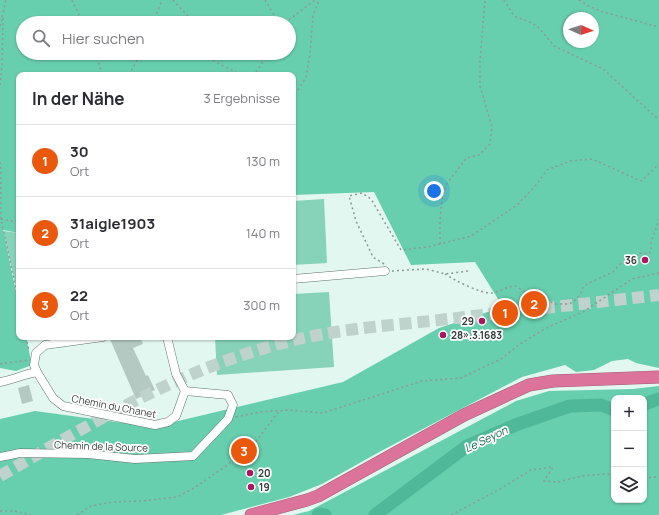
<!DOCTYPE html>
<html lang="de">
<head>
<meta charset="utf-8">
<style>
  :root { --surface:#fff; --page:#f7f7f7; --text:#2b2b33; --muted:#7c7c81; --line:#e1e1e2; --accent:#ea580c }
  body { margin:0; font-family:Manrope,sans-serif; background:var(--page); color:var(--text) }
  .controls { position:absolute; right:12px; bottom:12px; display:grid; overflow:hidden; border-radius:8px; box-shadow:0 1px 3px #0004 }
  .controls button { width:36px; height:36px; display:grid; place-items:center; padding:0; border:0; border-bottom:1px solid var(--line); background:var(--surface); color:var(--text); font:20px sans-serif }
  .compass { position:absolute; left:563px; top:12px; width:36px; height:36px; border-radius:50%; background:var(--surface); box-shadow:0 1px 3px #0004; rotate:93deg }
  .you { position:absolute; left:434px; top:191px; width:14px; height:14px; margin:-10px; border:3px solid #fff; border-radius:50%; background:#1a73e8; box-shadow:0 0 0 6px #1a73e833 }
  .badge { display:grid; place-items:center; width:26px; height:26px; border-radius:50%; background:var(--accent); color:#fff; font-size:13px; font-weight:700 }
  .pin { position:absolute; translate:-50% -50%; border:2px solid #fff; box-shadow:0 1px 4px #0006 }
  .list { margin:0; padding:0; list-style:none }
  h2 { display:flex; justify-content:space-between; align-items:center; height:52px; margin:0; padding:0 16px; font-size:17px }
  h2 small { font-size:13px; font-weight:400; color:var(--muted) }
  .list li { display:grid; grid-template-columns:26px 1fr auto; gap:12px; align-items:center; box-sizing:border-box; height:72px; padding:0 16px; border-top:1px solid var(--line) }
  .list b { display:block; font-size:15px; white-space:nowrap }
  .list p { margin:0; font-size:13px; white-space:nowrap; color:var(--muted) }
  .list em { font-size:13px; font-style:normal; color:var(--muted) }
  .icon { flex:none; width:22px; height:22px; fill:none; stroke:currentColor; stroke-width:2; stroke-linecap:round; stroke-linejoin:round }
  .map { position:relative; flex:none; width:659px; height:515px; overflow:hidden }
  .search { position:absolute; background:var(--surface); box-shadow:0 1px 3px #0004; left:16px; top:16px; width:280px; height:44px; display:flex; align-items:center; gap:10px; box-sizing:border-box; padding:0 14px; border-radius:22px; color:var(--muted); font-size:15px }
  .panel { position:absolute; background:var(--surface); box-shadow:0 1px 3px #0004; left:16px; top:72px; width:280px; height:268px; border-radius:8px }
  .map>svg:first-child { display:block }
  .green { fill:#86d3b9 }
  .forest { fill:#67ceae; fill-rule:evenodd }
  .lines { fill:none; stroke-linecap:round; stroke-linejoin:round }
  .river { stroke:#4fb899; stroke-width:13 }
  .building { fill:#b4c9c1 }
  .highway-tunnel { stroke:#bfd2cb; stroke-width:12; stroke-dasharray:12 6; stroke-linecap:butt }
  .minor-casing { stroke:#61736d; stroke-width:9 }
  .highway-casing { stroke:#a26078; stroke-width:13 }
  .path { stroke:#8c9a95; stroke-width:1.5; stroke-dasharray:2 3; stroke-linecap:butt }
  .minor { stroke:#fff; stroke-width:8 }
  .highway { stroke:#dc739a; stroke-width:12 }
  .poi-dot { fill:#a6195e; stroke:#fff; stroke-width:1.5 }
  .labels { text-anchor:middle; stroke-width:3.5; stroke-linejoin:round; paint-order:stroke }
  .poi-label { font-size:10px; font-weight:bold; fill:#353d3a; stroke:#fff; text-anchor:start }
  .street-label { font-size:10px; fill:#353d3a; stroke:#fff }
  .water-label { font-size:11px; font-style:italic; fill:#126550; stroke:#fff }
</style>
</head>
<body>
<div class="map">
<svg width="659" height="515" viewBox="0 0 659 515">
  <rect width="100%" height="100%" fill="#e2f7ef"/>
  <g class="green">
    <path d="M324 199 327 263 293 265V201Z"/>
    <path d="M3 231 19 233V299Z"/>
    <path d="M329 292 334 367 217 375 215 337H293V294Z"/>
  </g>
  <g class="forest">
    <path d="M0 0H659V368L636 363 628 359 612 361 594 370 576 372 565 365 522 377 381 451 322 484 289 497 221 515H0V419L35 411 153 427 343 382 439 328 503 307 475 262 411 265 374 192 293 195V75H19V233L3 230 19 306V337H26L32 365 16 371 0 368ZM569 18H593V42H569ZM23 23H289V53H23Z"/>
    <path d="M659 386V515H293L309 511 516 401 549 391 633 389ZM614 398H644V500H614Z"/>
  </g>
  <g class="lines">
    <g class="river">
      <path d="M644 404 659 399"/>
      <path d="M318 515 321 514 325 515"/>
      <path d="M375 515 467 446 518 424 570 406 601 405 614 410"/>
    </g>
  </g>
  <g class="building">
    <path d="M109 337H117L118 340 126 337H140L143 344 133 348 146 376 148 375 155 390 136 399Z"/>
    <path d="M29 385 33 401 22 404 18 388Z"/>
  </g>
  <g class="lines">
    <path class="highway-tunnel" d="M0 476C90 424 181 369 283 343 331 330 381 326 431 321 507 312 583 304 659 295"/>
    <defs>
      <g id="minor">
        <path d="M293 279 385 271"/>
        <path d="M37 372 34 365 36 353 45 345 103 337"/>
        <path d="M0 382C13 380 24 374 37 372L53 398 63 406 155 425 168 422 176 416 185 391"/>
        <path d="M0 457 20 453 88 454 135 459 193 456 228 419 233 405 228 395 185 391 176 374 167 337"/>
      </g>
      <path id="highway" d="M251 515 307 500 318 496 464 415 529 385 553 381 659 377"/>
    </defs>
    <use href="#minor" class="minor-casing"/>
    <use href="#highway" class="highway-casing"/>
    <g class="path">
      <path d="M72 0 83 23"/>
      <path d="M173 0 187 15 191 23"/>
      <path d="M265 0 279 23"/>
      <path d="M504 0 514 16 532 23 538 27 554 46 603 69 659 120"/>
      <path d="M579 0 591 7 603 12 659 27"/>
      <path d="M2 17 6 0"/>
      <path d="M153 23 162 0"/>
      <path d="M285 23 315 0"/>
      <path d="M0 26 2 20"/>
      <path d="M96 53 102 75"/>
      <path d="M207 53 210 59 241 75"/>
      <path d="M129 75 141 53"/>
      <path d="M252 75 256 72 269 53"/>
      <path d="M0 85 2 65 3 16"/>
      <path d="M293 91 298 90 306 77 310 54 313 16 319 0"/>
      <path d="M0 162 1 174V219L19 303"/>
      <path d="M1 219 12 221 19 220"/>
      <path d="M440 244C440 227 439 200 447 184 453 175 460 167 466 158L479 155 490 144 492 127 480 86V61L485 0"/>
      <path d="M384 264 373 257 356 221 349 196 362 193 371 199 401 250 428 247 471 236 517 205 537 184 547 170 570 161 592 159 641 181 659 164"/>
      <path d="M392 271 426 269 445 274 468 271"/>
      <path d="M445 274C454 280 481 294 492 293 500 292 507 286 516 286L534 298 546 300 556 304H569L573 302 580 295 583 287 589 283 613 272 622 262 633 264 636 263 638 253 649 254 651 251V242L659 220"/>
      <path d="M26 337 29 351"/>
      <path d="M0 364 28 360"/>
      <path d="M236 417 260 412 290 410 323 413 422 381 461 378 501 359 520 344 548 327 583 312 632 279 659 273"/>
      <path d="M644 478 659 477"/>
      <path d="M0 511H14L31 515"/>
      <path d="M77 515 91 506 113 502 142 501 177 497 194 488 236 459 254 444 279 411"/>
      <path d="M451 515 500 489 531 470 553 467 544 481 558 482 582 476 605 474 614 475"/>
    </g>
    <use href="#minor" class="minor"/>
    <use href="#highway" class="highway"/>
  </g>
  <g class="poi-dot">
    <circle cx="645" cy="260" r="4"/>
    <circle cx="482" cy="321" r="4"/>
    <circle cx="443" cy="335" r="4"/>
    <circle cx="250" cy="473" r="4"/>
    <circle cx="251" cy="487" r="4"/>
  </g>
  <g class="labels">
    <g class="poi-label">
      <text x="637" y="264" text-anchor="end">36</text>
      <text x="474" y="325" text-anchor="end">29</text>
      <text x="451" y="339">28».3.1683</text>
      <text x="258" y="477">20</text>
      <text x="259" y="491">19</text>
    </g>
    <g class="street-label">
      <text transform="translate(114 406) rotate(11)" y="4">Chemin du Chanet</text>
      <text transform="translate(101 446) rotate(2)" y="4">Chemin de la Source</text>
    </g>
    <g class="water-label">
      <text transform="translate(486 439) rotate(-26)" y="4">Le Seyon</text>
    </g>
  </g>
</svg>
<div class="controls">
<button>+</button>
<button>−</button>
<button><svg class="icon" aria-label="layers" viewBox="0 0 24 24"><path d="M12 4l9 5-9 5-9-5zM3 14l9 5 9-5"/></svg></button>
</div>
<svg class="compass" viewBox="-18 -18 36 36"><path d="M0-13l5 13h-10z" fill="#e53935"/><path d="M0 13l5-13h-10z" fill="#7c7c81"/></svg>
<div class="you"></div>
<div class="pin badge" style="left:505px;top:313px">1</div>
<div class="pin badge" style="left:534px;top:304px">2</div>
<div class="pin badge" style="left:244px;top:451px">3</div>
<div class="search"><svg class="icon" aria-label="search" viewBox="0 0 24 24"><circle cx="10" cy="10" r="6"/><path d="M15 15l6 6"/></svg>Hier suchen</div>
<section class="panel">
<h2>In der Nähe<small>3 Ergebnisse</small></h2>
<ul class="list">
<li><span class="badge">1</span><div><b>30</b><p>Ort</p></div><em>130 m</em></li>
<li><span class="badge">2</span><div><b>31aigle1903</b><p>Ort</p></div><em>140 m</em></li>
<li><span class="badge">3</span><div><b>22</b><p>Ort</p></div><em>300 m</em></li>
</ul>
</section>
</div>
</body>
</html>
